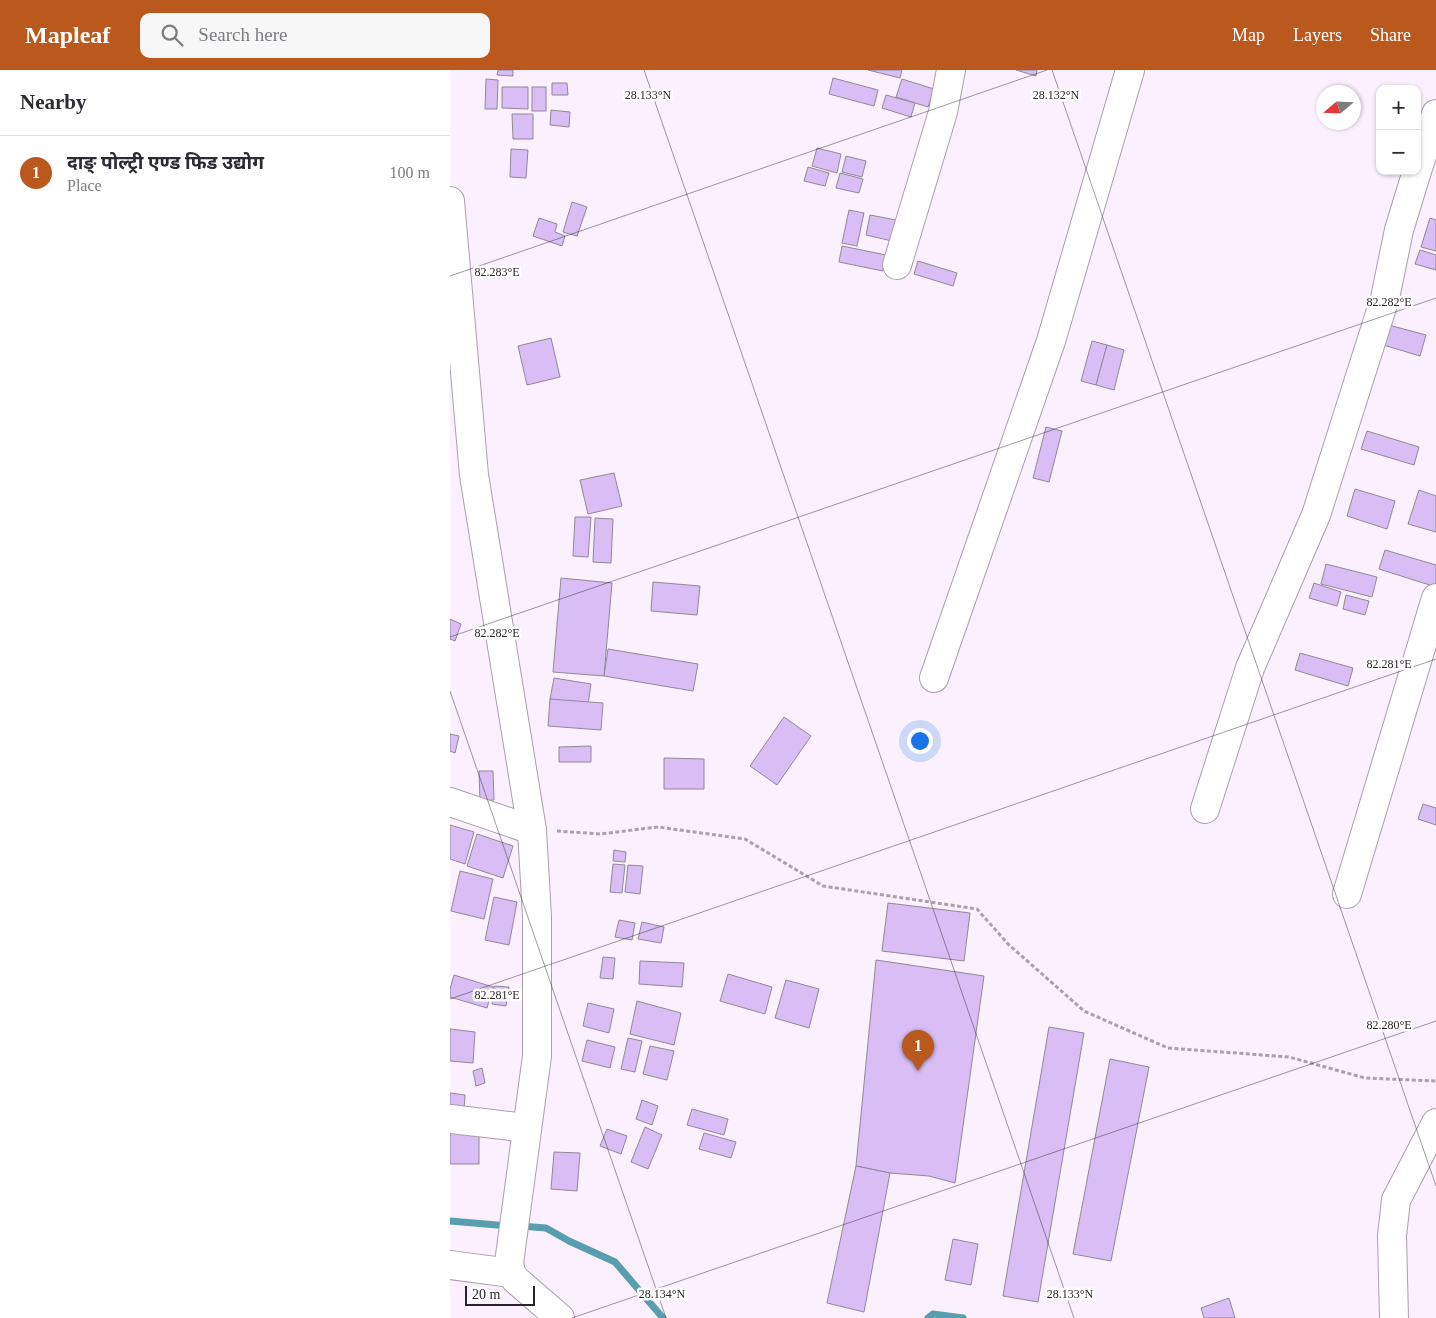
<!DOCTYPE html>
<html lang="en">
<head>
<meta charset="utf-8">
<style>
  :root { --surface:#fff; --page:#f7f7f7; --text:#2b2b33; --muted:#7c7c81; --line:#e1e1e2; --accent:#bb581d }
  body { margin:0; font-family:"Times New Roman","Noto Sans Devanagari",serif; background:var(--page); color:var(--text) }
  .controls { position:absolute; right:15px; top:15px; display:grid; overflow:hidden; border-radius:10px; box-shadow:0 1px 4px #0004 }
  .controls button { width:45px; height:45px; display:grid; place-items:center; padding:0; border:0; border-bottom:1px solid var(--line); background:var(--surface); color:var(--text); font:25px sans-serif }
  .compass { position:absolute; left:866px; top:15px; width:45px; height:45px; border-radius:50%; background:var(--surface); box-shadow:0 1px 4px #0004; rotate:251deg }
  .scale { position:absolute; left:15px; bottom:12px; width:70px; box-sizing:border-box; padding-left:5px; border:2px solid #292429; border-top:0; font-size:14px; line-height:18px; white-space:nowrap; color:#292429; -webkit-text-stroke:4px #fff; paint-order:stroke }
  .you { position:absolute; left:469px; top:670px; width:18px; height:18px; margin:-12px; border:4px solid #fff; border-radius:50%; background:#1a73e8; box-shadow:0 0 0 8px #1a73e833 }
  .badge { display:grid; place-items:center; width:32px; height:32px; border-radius:50%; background:var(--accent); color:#fff; font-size:16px; font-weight:700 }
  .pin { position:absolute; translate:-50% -41px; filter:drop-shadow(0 1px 2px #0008) }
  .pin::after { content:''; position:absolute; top:26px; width:18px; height:15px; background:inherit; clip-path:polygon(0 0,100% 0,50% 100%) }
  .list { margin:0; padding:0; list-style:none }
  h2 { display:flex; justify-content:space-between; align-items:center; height:65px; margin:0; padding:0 20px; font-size:21px }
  h2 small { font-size:16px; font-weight:400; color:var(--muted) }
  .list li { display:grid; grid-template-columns:32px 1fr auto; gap:15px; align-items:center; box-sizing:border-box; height:75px; padding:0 20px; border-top:1px solid var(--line) }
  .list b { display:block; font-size:19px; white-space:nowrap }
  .list p { margin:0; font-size:16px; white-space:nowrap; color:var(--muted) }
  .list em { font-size:16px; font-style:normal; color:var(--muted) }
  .icon { flex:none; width:28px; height:28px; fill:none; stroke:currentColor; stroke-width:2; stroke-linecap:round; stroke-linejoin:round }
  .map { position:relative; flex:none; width:986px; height:1248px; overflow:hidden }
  header { display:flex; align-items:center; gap:30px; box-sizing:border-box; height:70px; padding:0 25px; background:var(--accent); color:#fff }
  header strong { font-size:24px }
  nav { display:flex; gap:28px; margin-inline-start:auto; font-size:18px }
  .search { width:350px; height:45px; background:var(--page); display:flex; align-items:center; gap:12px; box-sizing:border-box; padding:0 18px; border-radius:10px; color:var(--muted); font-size:19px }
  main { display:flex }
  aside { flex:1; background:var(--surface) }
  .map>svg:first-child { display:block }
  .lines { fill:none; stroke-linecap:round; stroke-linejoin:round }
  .stream { stroke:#589eae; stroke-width:7 }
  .building { fill:#d8bef5; stroke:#908899 }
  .minor-casing { stroke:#ab9ead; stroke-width:30 }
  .major-casing { stroke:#ab9ead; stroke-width:30 }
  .path { stroke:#a9a0aa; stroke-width:3; stroke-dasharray:4 2.5; stroke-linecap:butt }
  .minor { stroke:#fff; stroke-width:28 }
  .major { stroke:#fff; stroke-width:28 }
  .ticks { fill:none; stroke:#292429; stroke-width:1; stroke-opacity:0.45 }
  .ticks-label { font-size:12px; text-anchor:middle; fill:#292429; stroke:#fff; stroke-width:5; stroke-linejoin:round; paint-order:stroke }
</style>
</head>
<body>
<header>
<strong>Mapleaf</strong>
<div class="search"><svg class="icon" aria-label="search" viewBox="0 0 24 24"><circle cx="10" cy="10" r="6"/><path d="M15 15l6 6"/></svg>Search here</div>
<nav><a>Map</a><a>Layers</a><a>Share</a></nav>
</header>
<main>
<aside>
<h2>Nearby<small></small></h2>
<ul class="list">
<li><span class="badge">1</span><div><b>दाङ् पोल्ट्री एण्ड फिड उद्योग</b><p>Place</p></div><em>100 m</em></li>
</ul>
</aside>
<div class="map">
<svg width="986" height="1248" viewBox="0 0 986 1248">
  <rect width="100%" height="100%" fill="#fbf0fd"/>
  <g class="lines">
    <g class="stream">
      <path d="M0 1151 59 1156"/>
      <path d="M70 1156 96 1158 119 1171 165 1192 213 1248"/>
      <path d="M478 1248 483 1244 513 1248"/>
    </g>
  </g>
  <g class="building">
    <path d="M48 0H63V6L47 5Z"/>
    <path d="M418 0H452L450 8Z"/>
    <path d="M566 0H587L586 6Z"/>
    <path d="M383 8 428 20 424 36 379 24Z"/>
    <path d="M36 9 48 10 47 39H35Z"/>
    <path d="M452 9 484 19 478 37 446 27Z"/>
    <path d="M102 13H117L118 25H102Z"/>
    <path d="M52 17H78V39L52 38Z"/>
    <rect x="82" y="17" width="14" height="24"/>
    <path d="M436 25 465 33 461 47 432 38Z"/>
    <path d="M101 40 120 42 119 57 100 55Z"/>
    <path d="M62 44H83V69H63Z"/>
    <path d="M367 78 391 84 387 103 362 96Z"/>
    <path d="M61 79 78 80 76 108 60 107Z"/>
    <path d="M396 86 416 91 412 107 392 102Z"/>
    <path d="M358 97 379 103 375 116 354 111Z"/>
    <path d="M390 103 413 109 409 123 386 118Z"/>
    <path d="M122 132 137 137 127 166 113 162Z"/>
    <path d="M399 140 414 143 407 176 392 173Z"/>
    <path d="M420 145 446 150 442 171 416 165Z"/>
    <path d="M89 148 107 154 105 162 115 166 112 176 83 166Z"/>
    <path d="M980 148 986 150V181L971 177Z"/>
    <path d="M392 176 436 185 433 201 389 192Z"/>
    <path d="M970 180 986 185V200L965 194Z"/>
    <path d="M468 191 507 203 503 216 464 204Z"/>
    <path d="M935 254 976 265 970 286 930 274Z"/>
    <path d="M101 268 110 307 77 315 68 276Z"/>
    <path d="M642 271 657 275 646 315 631 311Z"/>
    <path d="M657 275 674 280 664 320 646 315Z"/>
    <path d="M596 357 612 361 599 412 583 408Z"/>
    <path d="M917 361 969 377 964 395 911 379Z"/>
    <path d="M164 403 172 436 138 444 130 410Z"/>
    <path d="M905 419 945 431 937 459 897 446Z"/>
    <path d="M969 420 986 426V462L958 454Z"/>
    <path d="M125 447H141L138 487 123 486Z"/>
    <path d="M145 448 163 449 161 493 143 492Z"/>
    <path d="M935 480 986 495V517L929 499Z"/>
    <path d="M876 494 927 507 922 527 871 514Z"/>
    <path d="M111 508 162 513 154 606 103 602Z"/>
    <path d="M203 512 250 516 247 545 201 541Z"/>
    <path d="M864 513 891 522 887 536 859 528Z"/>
    <path d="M896 525 919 531 915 545 893 539Z"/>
    <path d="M0 549 11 554 5 571 0 569Z"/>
    <path d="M158 579 248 594 243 621 154 606Z"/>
    <path d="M850 583 903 598 898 616 845 600Z"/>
    <path d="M104 608 141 614 138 635 100 629Z"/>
    <path d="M100 629 153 633 151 660 98 656Z"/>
    <path d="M334 647 361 666 327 715 300 696Z"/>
    <path d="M0 664 9 666 5 683 0 681Z"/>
    <path d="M141 676V692H109V677Z"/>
    <path d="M214 688 254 689V719H214Z"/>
    <path d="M29 701H43L44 730 30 731Z"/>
    <path d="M973 734 986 738V755L968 749Z"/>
    <path d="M0 755 24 762 15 794 0 789Z"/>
    <path d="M27 764 63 776 53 808 17 796Z"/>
    <path d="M164 780 176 782 175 792 163 791Z"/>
    <path d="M163 794 175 795 172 823 160 822Z"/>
    <path d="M178 795 193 796 190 824 175 822Z"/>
    <path d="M10 801 43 809 34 849 1 841Z"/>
    <path d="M44 827 67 832 59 875 35 870Z"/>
    <path d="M438 833 520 843 514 891 432 881Z"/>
    <path d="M169 850 185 853 182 870 165 867Z"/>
    <path d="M192 852 214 857 211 873 188 869Z"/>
    <path d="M153 887 165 888 163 909 150 908Z"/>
    <path d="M426 890 534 906 505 1113 479 1106 440 1103 406 1096Z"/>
    <path d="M190 891 234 893 232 917 189 914Z"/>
    <path d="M278 904 322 917 315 944 270 931Z"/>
    <path d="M4 905 43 917 37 938 0 927V919Z"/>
    <path d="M336 910 369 919 359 958 325 948Z"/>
    <path d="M44 916 59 917 56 936 42 934Z"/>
    <path d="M187 931 231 943 224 975 180 964Z"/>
    <path d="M138 933 164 939 159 963 133 956Z"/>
    <path d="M599 957 634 963 588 1232 553 1226Z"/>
    <path d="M0 959 25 962 23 993 0 991Z"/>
    <path d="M178 968 192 971 185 1002 171 999Z"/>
    <path d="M137 970 165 977 160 998 132 991Z"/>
    <path d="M200 976 224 981 217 1010 193 1004Z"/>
    <path d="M660 989 699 997 661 1191 623 1184Z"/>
    <path d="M32 998 35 1013 26 1016 23 1001Z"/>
    <path d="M0 1023 15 1025 14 1039 0 1037Z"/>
    <path d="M192 1030 208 1036 202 1055 186 1049Z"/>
    <path d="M242 1039 278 1049 274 1065 237 1055Z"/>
    <path d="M195 1057 212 1065 198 1099 181 1092Z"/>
    <path d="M157 1059 177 1066 171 1084 150 1076Z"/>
    <rect x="0" y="1060" width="29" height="34"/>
    <path d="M254 1063 286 1072 281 1088 249 1079Z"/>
    <path d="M104 1082 130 1083 127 1121 101 1119Z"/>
    <path d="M406 1096 440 1103 414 1242 377 1233Z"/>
    <path d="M503 1169 528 1174 521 1215 495 1210Z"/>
    <path d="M779 1228 785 1248H754L751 1238Z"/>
  </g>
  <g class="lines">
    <defs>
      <g id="minor">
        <path d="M967 101 986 44"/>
        <path d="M447 195 493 42 501 0"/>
        <path d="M484 608 601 271 680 0"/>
        <path d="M0 732 82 760"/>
        <path d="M755 739 800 598 866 445 935 228 949 160 967 101"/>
        <path d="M897 824 986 528"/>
        <path d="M0 1049 77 1058"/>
        <path d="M0 1195 61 1203"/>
        <path d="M944 1248 942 1166 946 1130 986 1053"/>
      </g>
      <path id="major" d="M0 131 24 405 82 760 87 847V986L59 1193 61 1203 66 1210 110 1248"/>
    </defs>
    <use href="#minor" class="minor-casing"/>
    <use href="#major" class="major-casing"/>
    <path class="path" d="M107 761 150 764 208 757 295 769 373 816 527 839 558 874 634 941 718 978 839 987 915 1008 986 1011"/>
    <use href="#minor" class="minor"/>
    <use href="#major" class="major"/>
  </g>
  <path class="ticks" d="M194 0 624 1248M602 0 986 1116M0 206 597 0M0 567 986 228M0 621 216 1248M0 929 986 589M122 1248 986 951"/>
  <g class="ticks-label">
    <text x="198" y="29">28.133°N</text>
    <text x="606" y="29">28.132°N</text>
    <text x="47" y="206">82.283°E</text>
    <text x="939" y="236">82.282°E</text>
    <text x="47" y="567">82.282°E</text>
    <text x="939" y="598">82.281°E</text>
    <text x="47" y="929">82.281°E</text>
    <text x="939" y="959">82.280°E</text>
    <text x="212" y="1228">28.134°N</text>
    <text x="620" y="1228">28.133°N</text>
  </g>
</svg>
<div class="controls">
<button>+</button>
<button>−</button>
</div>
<svg class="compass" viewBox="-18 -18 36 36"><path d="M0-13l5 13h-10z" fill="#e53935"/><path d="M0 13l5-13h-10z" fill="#7c7c81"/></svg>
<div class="scale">20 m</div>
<div class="you"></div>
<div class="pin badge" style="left:468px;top:1001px">1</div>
</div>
</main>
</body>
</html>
